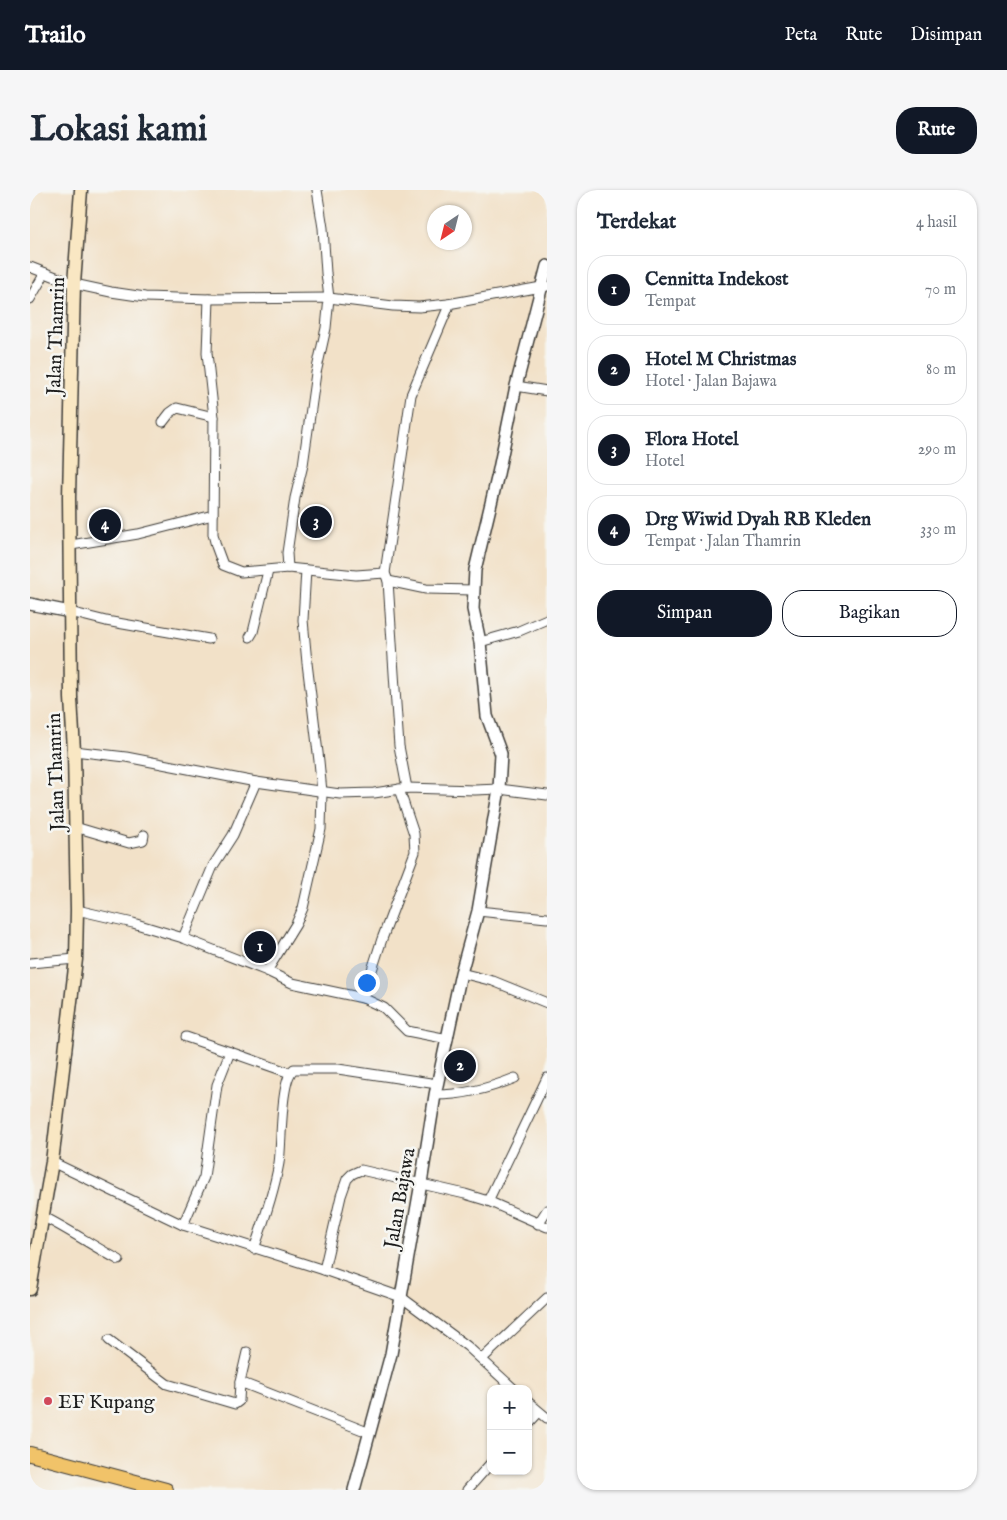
<!DOCTYPE html>
<html lang="id">
<head>
<meta charset="utf-8">
<style>
  :root { --surface:#fff; --page:#f6f6f7; --text:#1f2937; --muted:#747a83; --line:#e0e1e3; --accent:#111827 }
  body { margin:0; font-family:"IM FELL English",serif; background:var(--page); color:var(--text) }
  .controls { position:absolute; right:15px; bottom:15px; display:grid; overflow:hidden; border-radius:10px; box-shadow:0 1px 4px #0004 }
  .controls button { width:45px; height:45px; display:grid; place-items:center; padding:0; border:0; border-bottom:1px solid var(--line); background:var(--surface); color:var(--text); font:25px sans-serif }
  .compass { position:absolute; left:397px; top:15px; width:45px; height:45px; border-radius:50%; background:var(--surface); box-shadow:0 1px 4px #0004; rotate:215deg }
  .you { position:absolute; left:336px; top:792px; width:18px; height:18px; margin:-12px; border:4px solid #fff; border-radius:50%; background:#1a73e8; box-shadow:0 0 0 8px #1a73e833 }
  .badge { display:grid; place-items:center; width:32px; height:32px; border-radius:50%; background:var(--accent); color:#fff; font-size:16px; font-weight:700 }
  .pin { position:absolute; translate:-50% -50%; border:2px solid #fff; box-shadow:0 1px 5px #0006 }
  .list { margin:0; padding:0; list-style:none }
  h2 { display:flex; justify-content:space-between; align-items:center; height:65px; margin:0; padding:0 20px; font-size:21px }
  h2 small { font-size:16px; font-weight:400; color:var(--muted) }
  .list li { display:grid; grid-template-columns:32px 1fr auto; gap:15px; align-items:center; box-sizing:border-box; height:70px; margin:0 10px 10px; padding:0 10px; border:1px solid var(--line); border-radius:20px }
  .list b { display:block; font-size:19px; white-space:nowrap }
  .list p { margin:0; font-size:16px; white-space:nowrap; color:var(--muted) }
  .list em { font-size:16px; font-style:normal; color:var(--muted) }
  .actions { display:flex; gap:10px; padding:15px 20px }
  .actions a { flex:1; padding:11px 0; border:1px solid var(--accent); border-radius:20px; text-align:center; font-size:18px; color:var(--accent) }
  .actions .main { background:var(--accent); color:#fff }
  .map { position:relative; flex:none; width:517px; height:1300px; overflow:hidden; border-radius:20px }
  header { display:flex; align-items:center; gap:30px; box-sizing:border-box; height:70px; padding:0 25px; background:var(--accent); color:#fff }
  header strong { font-size:24px }
  nav { display:flex; gap:28px; margin-inline-start:auto; font-size:18px }
  .intro { display:flex; align-items:center; justify-content:space-between; box-sizing:border-box; height:120px; padding:0 30px }
  h1 { margin:0; font-size:35px }
  .button { padding:12px 22px; border-radius:20px; background:var(--accent); color:#fff; font-size:18px; font-weight:700 }
  main { display:flex; gap:30px; padding:0 30px }
  aside { flex:1; background:var(--surface); border-radius:20px; box-shadow:0 1px 4px #0004 }
  .map>svg:first-child { display:block }
  .lines { fill:none; stroke-linecap:round; stroke-linejoin:round }
  .minor-casing { stroke:#3c3a36; stroke-width:11 }
  .tertiary-casing { stroke:#3c3a36; stroke-width:14 }
  .secondary-casing { stroke:#3c3a36; stroke-width:15 }
  .primary-casing { stroke:#3c3a36; stroke-width:16 }
  .minor { stroke:#fff; stroke-width:9 }
  .tertiary { stroke:#fff; stroke-width:11 }
  .secondary { stroke:#f9e7c3; stroke-width:12 }
  .primary { stroke:#f1c369; stroke-width:14 }
  .poi-dot { fill:#d1495b; stroke:#f6f6f2; stroke-width:2 }
  .labels { text-anchor:middle; stroke-width:5; stroke-linejoin:round; paint-order:stroke }
  .street-label { font-size:20px; fill:#1c1c1c; stroke:#f6f6f2 }
  .poi-label { font-size:20px; fill:#1c1c1c; stroke:#f6f6f2; text-anchor:start }
</style>
</head>
<body>
<header>
<strong>Trailo</strong>
<nav><a>Peta</a><a>Rute</a><a>Disimpan</a></nav>
</header>
<div class="intro"><h1>Lokasi kami</h1><a class="button">Rute</a></div>
<main>
<div class="map">
<svg width="517" height="1300" viewBox="0 0 517 1300">
  <rect width="100%" height="100%" fill="#f6f6f2"/>
  <filter id="ink" filterUnits="userSpaceOnUse"><feTurbulence type="fractalNoise" baseFrequency=".02" numOctaves="2"/><feDisplacementMap in="SourceGraphic" scale="10" xChannelSelector="R" yChannelSelector="G"/><feConvolveMatrix kernelMatrix="1 2 1 2 8 2 1 2 1" color-interpolation-filters="sRGB"/></filter>
  <filter id="wash" filterUnits="userSpaceOnUse"><feTurbulence type="fractalNoise" baseFrequency=".0096" numOctaves="4" result="noise"/><feDisplacementMap in="SourceGraphic" scale="20" xChannelSelector="R" yChannelSelector="G"/><feGaussianBlur stdDeviation="1.12" result="paint"/><feColorMatrix in="noise" values="0 0 0 0 0 0 0 0 0 0 0 0 0 0 0 0 0 1.4 0 .05"/><feComposite in="paint" operator="in"/></filter>
  <g filter="url(#wash)">
    <rect width="100%" height="100%" fill="#f2e1c8"/>
  </g>
  <g filter="url(#ink)">
    <g class="lines">
      <defs>
        <g id="minor">
          <path d="M0 77 44 94 81 102 115 107 179 109 299 108 363 116 389 117 418 114 517 96"/>
          <path d="M0 109 15 83"/>
          <path d="M179 109 177 163 184 227 183 344 186 356 193 375 211 382 258 378 326 385 355 383"/>
          <path d="M486 196 517 201"/>
          <path d="M133 232 140 223 147 218 184 227"/>
          <path d="M41 355 108 344 183 325"/>
          <path d="M258 378 257 363 265 308 273 275 286 183 296 138 299 108 296 83 293 38 287 0"/>
          <path d="M358 391 396 399 444 400"/>
          <path d="M40 422 76 431 179 449"/>
          <path d="M220 447 223 442 238 381"/>
          <path d="M450 452 489 441 517 429"/>
          <path d="M44 561 96 567 226 592 310 604 344 603 377 598 445 600 469 599 517 605"/>
          <path d="M377 598 369 556 366 514 358 391 355 383 381 205 418 118V114"/>
          <path d="M45 637 99 653 113 650 114 645"/>
          <path d="M47 720 103 733 153 748 237 781 262 793 333 808 352 749 385 662 384 644 369 599"/>
          <path d="M448 721 517 728"/>
          <path d="M153 748 183 676 203 645 226 592"/>
          <path d="M0 773 46 769"/>
          <path d="M237 781 266 734 273 718 291 639 292 602 289 571 277 473 273 430 276 380"/>
          <path d="M431 783 463 791 517 813"/>
          <path d="M333 808 354 818 377 841 418 849"/>
          <path d="M156 847 200 862"/>
          <path d="M405 905C433 905 458 899 485 888"/>
          <path d="M22 972 153 1035 294 1080 371 1107 437 1156 484 1199"/>
          <path d="M458 1011 517 888"/>
          <path d="M12 1026C38 1039 63 1056 89 1070"/>
          <path d="M508 1034 517 1020"/>
          <path d="M153 1035 174 987 187 895 200 862 260 883"/>
          <path d="M224 1059C234 1031 244 1002 249 973 252 954 250 889 264 879H308L407 894"/>
          <path d="M294 1080 311 1006 317 989 322 984 331 980 435 1004 458 1011 517 1037"/>
          <path d="M79 1150 137 1194 205 1214 209 1211 210 1192 340 1243"/>
          <path d="M452 1169 517 1108"/>
          <path d="M210 1192 217 1162"/>
          <path d="M498 1212 517 1228"/>
          <path d="M498 1234 509 1222"/>
          <path d="M437 1300 461 1273"/>
        </g>
        <g id="tertiary">
          <path d="M0 414 40 422"/>
          <path d="M324 1300 361 1164 391 993 405 905 431 783 448 721 469 599 471 564 457 526 450 452 443 419 445 380 468 284 486 196 517 76"/>
        </g>
        <path id="secondary" d="M0 1099 22 972 46 769 47 720 44 561 41 508 39 307 44 94 51 0"/>
        <path id="primary" d="M0 1264 136 1300"/>
      </defs>
      <use href="#minor" class="minor-casing"/>
      <use href="#tertiary" class="tertiary-casing"/>
      <use href="#secondary" class="secondary-casing"/>
      <use href="#primary" class="primary-casing"/>
      <use href="#minor" class="minor"/>
      <use href="#tertiary" class="tertiary"/>
      <use href="#secondary" class="secondary"/>
      <use href="#primary" class="primary"/>
    </g>
  </g>
  <circle class="poi-dot" cx="18" cy="1211" r="5"/>
  <g class="labels">
    <g class="street-label">
      <text transform="translate(25 146) rotate(-88)" y="7">Jalan Thamrin</text>
      <text transform="translate(25 582) rotate(-92)" y="7">Jalan Thamrin</text>
      <text transform="translate(369 1008) rotate(-80)" y="7">Jalan Bajawa</text>
    </g>
    <g class="poi-label">
      <text x="28" y="1218">EF Kupang</text>
    </g>
  </g>
</svg>
<div class="controls">
<button>+</button>
<button>−</button>
</div>
<svg class="compass" viewBox="-18 -18 36 36"><path d="M0-13l5 13h-10z" fill="#e53935"/><path d="M0 13l5-13h-10z" fill="#747a83"/></svg>
<div class="you"></div>
<div class="pin badge" style="left:230px;top:757px">1</div>
<div class="pin badge" style="left:430px;top:876px">2</div>
<div class="pin badge" style="left:286px;top:332px">3</div>
<div class="pin badge" style="left:75px;top:335px">4</div>
</div>
<aside>
<h2>Terdekat<small>4 hasil</small></h2>
<ul class="list">
<li><span class="badge">1</span><div><b>Cennitta Indekost</b><p>Tempat</p></div><em>70 m</em></li>
<li><span class="badge">2</span><div><b>Hotel M Christmas</b><p>Hotel · Jalan Bajawa</p></div><em>80 m</em></li>
<li><span class="badge">3</span><div><b>Flora Hotel</b><p>Hotel</p></div><em>290 m</em></li>
<li><span class="badge">4</span><div><b>Drg Wiwid Dyah RB Kleden</b><p>Tempat · Jalan Thamrin</p></div><em>330 m</em></li>
</ul>
<div class="actions"><a class="main">Simpan</a><a>Bagikan</a></div>
</aside>
</main>
</body>
</html>
